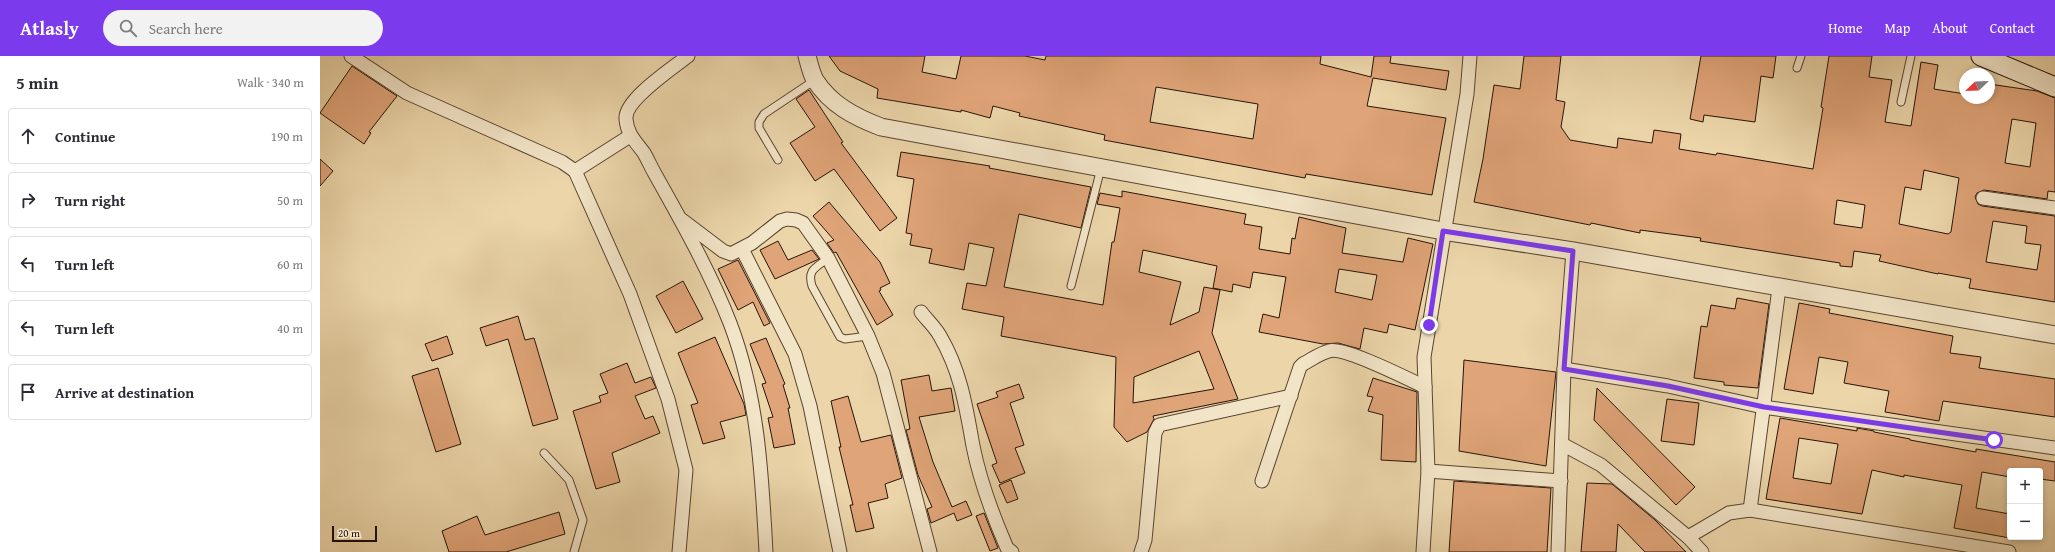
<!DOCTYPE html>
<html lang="en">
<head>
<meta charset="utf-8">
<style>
  :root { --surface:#fff; --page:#f2f2f3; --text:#2b2b33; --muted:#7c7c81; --line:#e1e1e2; --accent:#7c3aed }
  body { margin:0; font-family:"Gentium Book Plus",serif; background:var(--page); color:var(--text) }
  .controls { position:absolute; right:12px; bottom:12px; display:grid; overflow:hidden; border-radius:4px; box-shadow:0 2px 6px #0003 }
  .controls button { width:36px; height:36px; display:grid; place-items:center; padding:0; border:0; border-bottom:1px solid var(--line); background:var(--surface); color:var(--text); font:20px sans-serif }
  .compass { position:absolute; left:1639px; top:12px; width:36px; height:36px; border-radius:50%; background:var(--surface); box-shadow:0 2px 6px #0003; rotate:247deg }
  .scale { position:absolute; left:12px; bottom:10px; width:45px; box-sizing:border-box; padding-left:4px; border:2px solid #281408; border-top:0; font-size:11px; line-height:14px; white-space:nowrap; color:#281408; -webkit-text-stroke:3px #f2e4c7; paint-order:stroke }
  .stop { position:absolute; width:12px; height:12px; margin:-9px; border:3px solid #7c3aed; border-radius:50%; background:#fff }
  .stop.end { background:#7c3aed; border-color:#fff; box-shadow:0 1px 4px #0008 }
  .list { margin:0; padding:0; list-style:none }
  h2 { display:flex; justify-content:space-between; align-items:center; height:52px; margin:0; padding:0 16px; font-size:17px }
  h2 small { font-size:13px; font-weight:400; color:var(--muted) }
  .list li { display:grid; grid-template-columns:26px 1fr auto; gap:12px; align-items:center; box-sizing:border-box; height:56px; margin:0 8px 8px; padding:0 8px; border:1px solid var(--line); border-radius:4px }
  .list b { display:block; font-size:15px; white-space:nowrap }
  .list em { font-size:13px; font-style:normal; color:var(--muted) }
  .icon { flex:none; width:22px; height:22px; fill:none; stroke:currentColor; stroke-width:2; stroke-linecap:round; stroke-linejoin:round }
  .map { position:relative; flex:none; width:1735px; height:496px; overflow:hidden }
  header { display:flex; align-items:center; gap:24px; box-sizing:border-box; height:56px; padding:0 20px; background:var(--accent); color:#fff }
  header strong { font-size:19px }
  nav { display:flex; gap:22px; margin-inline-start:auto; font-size:14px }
  .search { width:280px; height:36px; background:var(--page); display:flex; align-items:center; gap:10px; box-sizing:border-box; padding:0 14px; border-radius:22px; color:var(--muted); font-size:15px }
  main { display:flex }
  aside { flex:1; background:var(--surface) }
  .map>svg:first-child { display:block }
  .building { fill:#dfa478; stroke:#281408; fill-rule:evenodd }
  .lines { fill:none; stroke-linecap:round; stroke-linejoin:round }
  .service-casing { stroke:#594430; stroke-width:9 }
  .minor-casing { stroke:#594430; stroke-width:15 }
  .tertiary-casing { stroke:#594430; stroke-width:19 }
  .secondary-casing { stroke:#281408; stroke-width:21 }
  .service { stroke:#f2e4c7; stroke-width:7 }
  .minor { stroke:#f2e4c7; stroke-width:13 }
  .tertiary { stroke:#f2e4c7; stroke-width:17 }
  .secondary { stroke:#f2e4c7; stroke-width:19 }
  .route { stroke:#7c3aed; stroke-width:5 }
</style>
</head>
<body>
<header>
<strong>Atlasly</strong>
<div class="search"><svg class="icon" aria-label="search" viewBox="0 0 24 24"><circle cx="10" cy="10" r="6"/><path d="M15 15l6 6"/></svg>Search here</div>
<nav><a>Home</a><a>Map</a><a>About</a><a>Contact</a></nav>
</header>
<main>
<aside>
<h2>5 min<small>Walk · 340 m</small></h2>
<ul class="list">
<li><svg class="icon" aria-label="ahead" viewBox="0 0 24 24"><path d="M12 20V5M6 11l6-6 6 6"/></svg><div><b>Continue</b></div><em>190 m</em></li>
<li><svg class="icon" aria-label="right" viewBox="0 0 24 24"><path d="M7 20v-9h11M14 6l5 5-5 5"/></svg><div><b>Turn right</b></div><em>50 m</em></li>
<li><svg class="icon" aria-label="left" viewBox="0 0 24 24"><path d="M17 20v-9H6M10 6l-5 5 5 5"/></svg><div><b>Turn left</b></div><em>60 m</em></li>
<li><svg class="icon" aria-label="left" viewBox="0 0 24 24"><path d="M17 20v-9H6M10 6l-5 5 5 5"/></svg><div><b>Turn left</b></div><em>40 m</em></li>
<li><svg class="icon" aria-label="arrive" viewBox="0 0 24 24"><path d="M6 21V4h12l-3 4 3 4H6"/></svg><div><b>Arrive at destination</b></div></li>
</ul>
</aside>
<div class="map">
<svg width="1735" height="496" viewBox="0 0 1735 496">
  <rect width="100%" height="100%" fill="#ebd5a9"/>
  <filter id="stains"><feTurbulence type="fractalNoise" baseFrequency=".005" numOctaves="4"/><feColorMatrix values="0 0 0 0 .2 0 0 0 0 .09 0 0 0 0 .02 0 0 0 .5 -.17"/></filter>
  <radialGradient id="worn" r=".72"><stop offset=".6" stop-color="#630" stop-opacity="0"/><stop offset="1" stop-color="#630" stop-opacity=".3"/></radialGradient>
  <g class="building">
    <path d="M509 0H605L602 16 636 23 641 0H705L725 4 726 0H1001L1000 8 1051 21 1054 0H1071L1070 7 1129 15 1126 34 1053 22 1047 50 1126 62 1112 139 986 118 985 122 784 84 785 79 699 60 700 57 673 50 670 62 641 54V56L557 42 558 33 520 15ZM836 31 938 48 933 83 830 66Z"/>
    <path d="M1204 0H1241L1236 44 1245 46 1241 71 1250 84 1297 92 1298 82 1332 87 1334 74 1361 78 1359 93 1396 99 1397 97 1493 113 1503 52 1501 51 1509 0H1552L1549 21 1572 24 1565 66 1591 70 1601 6 1618 9 1614 33 1645 38V42H1669V28L1717 35 1735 42V136L1728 135 1727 143 1664 134 1657 137 1655 141 1658 148 1662 150 1735 160V246L1649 232 1651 223 1618 217V218L1559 205 1561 199 1534 195 1532 211 1520 210V207L1380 185 1381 182 1320 174V177L1271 167 1270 169 1154 146 1163 103 1174 29 1200 33ZM1692 63 1716 67 1710 111 1685 107ZM1604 114 1639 122 1631 176 1628 178 1579 168 1585 131 1601 134ZM1517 144 1545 149 1542 172 1514 168ZM1673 165 1707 170 1705 187 1721 189 1717 214 1666 206Z"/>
    <path d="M1381 0H1456L1453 22 1441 20 1435 66 1384 59 1383 66 1370 63Z"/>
    <path d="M32 10 77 40 49 76 51 77 44 88 0 57Z"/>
    <path d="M489 34 523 86 521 87 577 162 560 175 514 113 495 125 470 87 495 71 476 43Z"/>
    <path d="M581 96 670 110 669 112 771 131 761 172 699 158 684 231 783 249 792 186H794L800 152 777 148 780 137 802 141V135L926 158 924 168 942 171 939 193 970 198 972 182 975 183 979 161 1026 172 1022 197 1083 206 1088 182 1113 188 1095 274 1069 268 1067 277 1044 272 1040 293 1018 287 1003 288 939 276 943 258 959 262 966 221 933 216 930 232 913 228 912 236 893 232 897 210 823 194 819 216 861 226 850 269 879 256 884 231 900 234 892 277 918 343 833 360 834 363 827 376 807 386 794 371 796 301 681 280 684 261 642 253 647 227 666 230 674 192 649 187 644 214 609 207 612 193 590 189 592 178 586 177 594 123 577 120ZM1019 213 1057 219 1052 244 1015 236ZM879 295 894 333 813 347 814 321Z"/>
    <path d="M0 103 13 115 0 130Z"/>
    <path d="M509 146 560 206 570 227 560 232 561 234 559 235 573 259 557 269 516 196 514 197 507 187 514 184 493 160Z"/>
    <path d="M458 185 468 204 492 194 499 203 455 223 440 194Z"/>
    <path d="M418 204 450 267 444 270 433 246 418 254 398 213Z"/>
    <path d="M363 225 383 263 356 277 336 240Z"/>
    <path d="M1417 242 1449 248 1438 332 1404 329V326L1374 322 1381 270 1387 271 1391 249 1415 253Z"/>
    <path d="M1479 247 1510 253 1509 257 1633 280 1630 297 1661 301 1659 312 1735 323V361L1623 345 1619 365 1565 356 1569 335 1524 327 1528 306 1499 301 1493 338 1464 333Z"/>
    <path d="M198 260 205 284 214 282 238 363 213 370 188 283 166 290 160 272Z"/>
    <path d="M127 280 133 298 112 305 105 288Z"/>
    <path d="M395 281 424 348 426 359 400 366 405 382 383 388 371 349 378 347 358 297Z"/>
    <path d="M446 282 465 328 463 329 470 352H468L475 388 454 392 448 362 453 361 442 328 446 327 430 288Z"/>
    <path d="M1144 304 1236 316 1226 410 1139 395Z"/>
    <path d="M307 307 315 327 331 321 336 332 315 340 325 363 333 360 340 377 292 397 300 426 276 433 253 355 281 346 279 340 288 337 280 318Z"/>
    <path d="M118 312 141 388 116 396 92 320Z"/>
    <path d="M609 319 612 335 631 332 635 355 599 361 613 406 632 451 646 445 652 459 637 465 634 457 611 467 607 453 612 451 598 419 586 374 590 373 581 324Z"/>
    <path d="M1053 322 1097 336 1096 406 1061 404 1063 359 1048 355 1053 341 1047 340Z"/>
    <path d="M699 328 704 342 690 347 704 389 695 392 705 417 680 427 672 409 677 407 657 348 678 341 676 336Z"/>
    <path d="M1277 332 1375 431 1356 449 1274 364Z"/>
    <path d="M528 340 541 386 571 379 582 422 565 428 568 442 548 447 554 472 536 476 530 449H533L519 391H521L511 345Z"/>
    <path d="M1347 343 1379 347 1374 389 1341 385Z"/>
    <path d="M1460 362 1537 375V372L1554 375V376L1590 383V384L1656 396V393L1735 406V425L1720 423V415H1690V421L1662 416 1656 452 1690 458V482L1634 472 1642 429 1584 419V421L1552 414 1542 458 1446 443ZM1479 382 1518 388 1511 428 1473 422Z"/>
    <path d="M691 424 698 443 687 447 679 429Z"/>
    <path d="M1134 425 1231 432 1227 496H1129Z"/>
    <path d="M1267 427 1292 428 1335 464 1366 496H1325L1298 468 1296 496H1261Z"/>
    <path d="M239 456 245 478 186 496H129L122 475 157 460 165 479Z"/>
    <path d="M664 457 678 492 670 495 656 460Z"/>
  </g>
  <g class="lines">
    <defs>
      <g id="service">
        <path d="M1477 12 1481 0"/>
        <path d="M1581 46 1591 0"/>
        <path d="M458 104 439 72V66L444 58 495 24"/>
        <path d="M508 202C496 212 487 213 492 230L520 281 525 283 548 280"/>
        <path d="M751 230 781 112"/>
        <path d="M224 397 249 424 263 464 254 496"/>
      </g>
      <g id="minor">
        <path d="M31 0 87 37 242 106 255 115 310 80"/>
        <path d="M368 0C353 12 304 44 306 63 307 78 316 86 324 97 328 104 331 111 335 118 362 166 390 216 410 267 438 340 442 419 446 496"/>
        <path d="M255 115 310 238 348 343 366 414 359 496"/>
        <path d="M1663 142 1735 152"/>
        <path d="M362 164 403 195 411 198 432 187 460 165 467 163 476 164 483 167 508 202 548 280 563 317 610 496"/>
        <path d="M422 193 475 298 490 350 520 496"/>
        <path d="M601 256C607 264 615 271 620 280 641 316 646 351 653 390 660 425 673 460 687 492L692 496"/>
        <path d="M1244 313 1348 330 1443 351 1735 392"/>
        <path d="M1242 388 1281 409 1368 481 1382 496"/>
        <path d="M1108 415 1241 425"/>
        <path d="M942 425 980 311 983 308C991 304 1000 297 1009 295 1023 290 1088 323 1105 331"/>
        <path d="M1430 454 1459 232"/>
        <path d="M1368 481 1409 457 1430 454 1689 496"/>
        <path d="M821 496 825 484 835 377 839 369 971 340"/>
        <path d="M1103 496 1108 415 1104 301 1147 38 1150 0"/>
        <path d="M1238 496 1244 313 1253 195"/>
      </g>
      <path id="tertiary" d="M487 0C489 7 491 17 495 24 511 49 535 61 561 71L1123 175 1253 195 1735 279"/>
      <path id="secondary" d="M1661 0 1735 31"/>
    </defs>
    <use href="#service" class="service-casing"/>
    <use href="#minor" class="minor-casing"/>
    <use href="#tertiary" class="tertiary-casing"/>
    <use href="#secondary" class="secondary-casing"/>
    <use href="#service" class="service"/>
    <use href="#minor" class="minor"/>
    <use href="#tertiary" class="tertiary"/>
    <use href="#secondary" class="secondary"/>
  </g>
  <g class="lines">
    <path class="route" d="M1109 269 1123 175 1253 195 1244 313 1348 330 1444 351 1674 384"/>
  </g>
  <rect width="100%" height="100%" filter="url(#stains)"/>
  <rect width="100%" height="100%" fill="url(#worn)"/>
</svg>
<div class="controls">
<button>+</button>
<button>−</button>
</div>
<svg class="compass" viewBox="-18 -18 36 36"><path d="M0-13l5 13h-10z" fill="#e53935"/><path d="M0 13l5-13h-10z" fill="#7c7c81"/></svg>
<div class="scale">20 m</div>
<div class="stop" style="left:1674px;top:384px"></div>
<div class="stop end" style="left:1109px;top:269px"></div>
</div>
</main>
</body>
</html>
